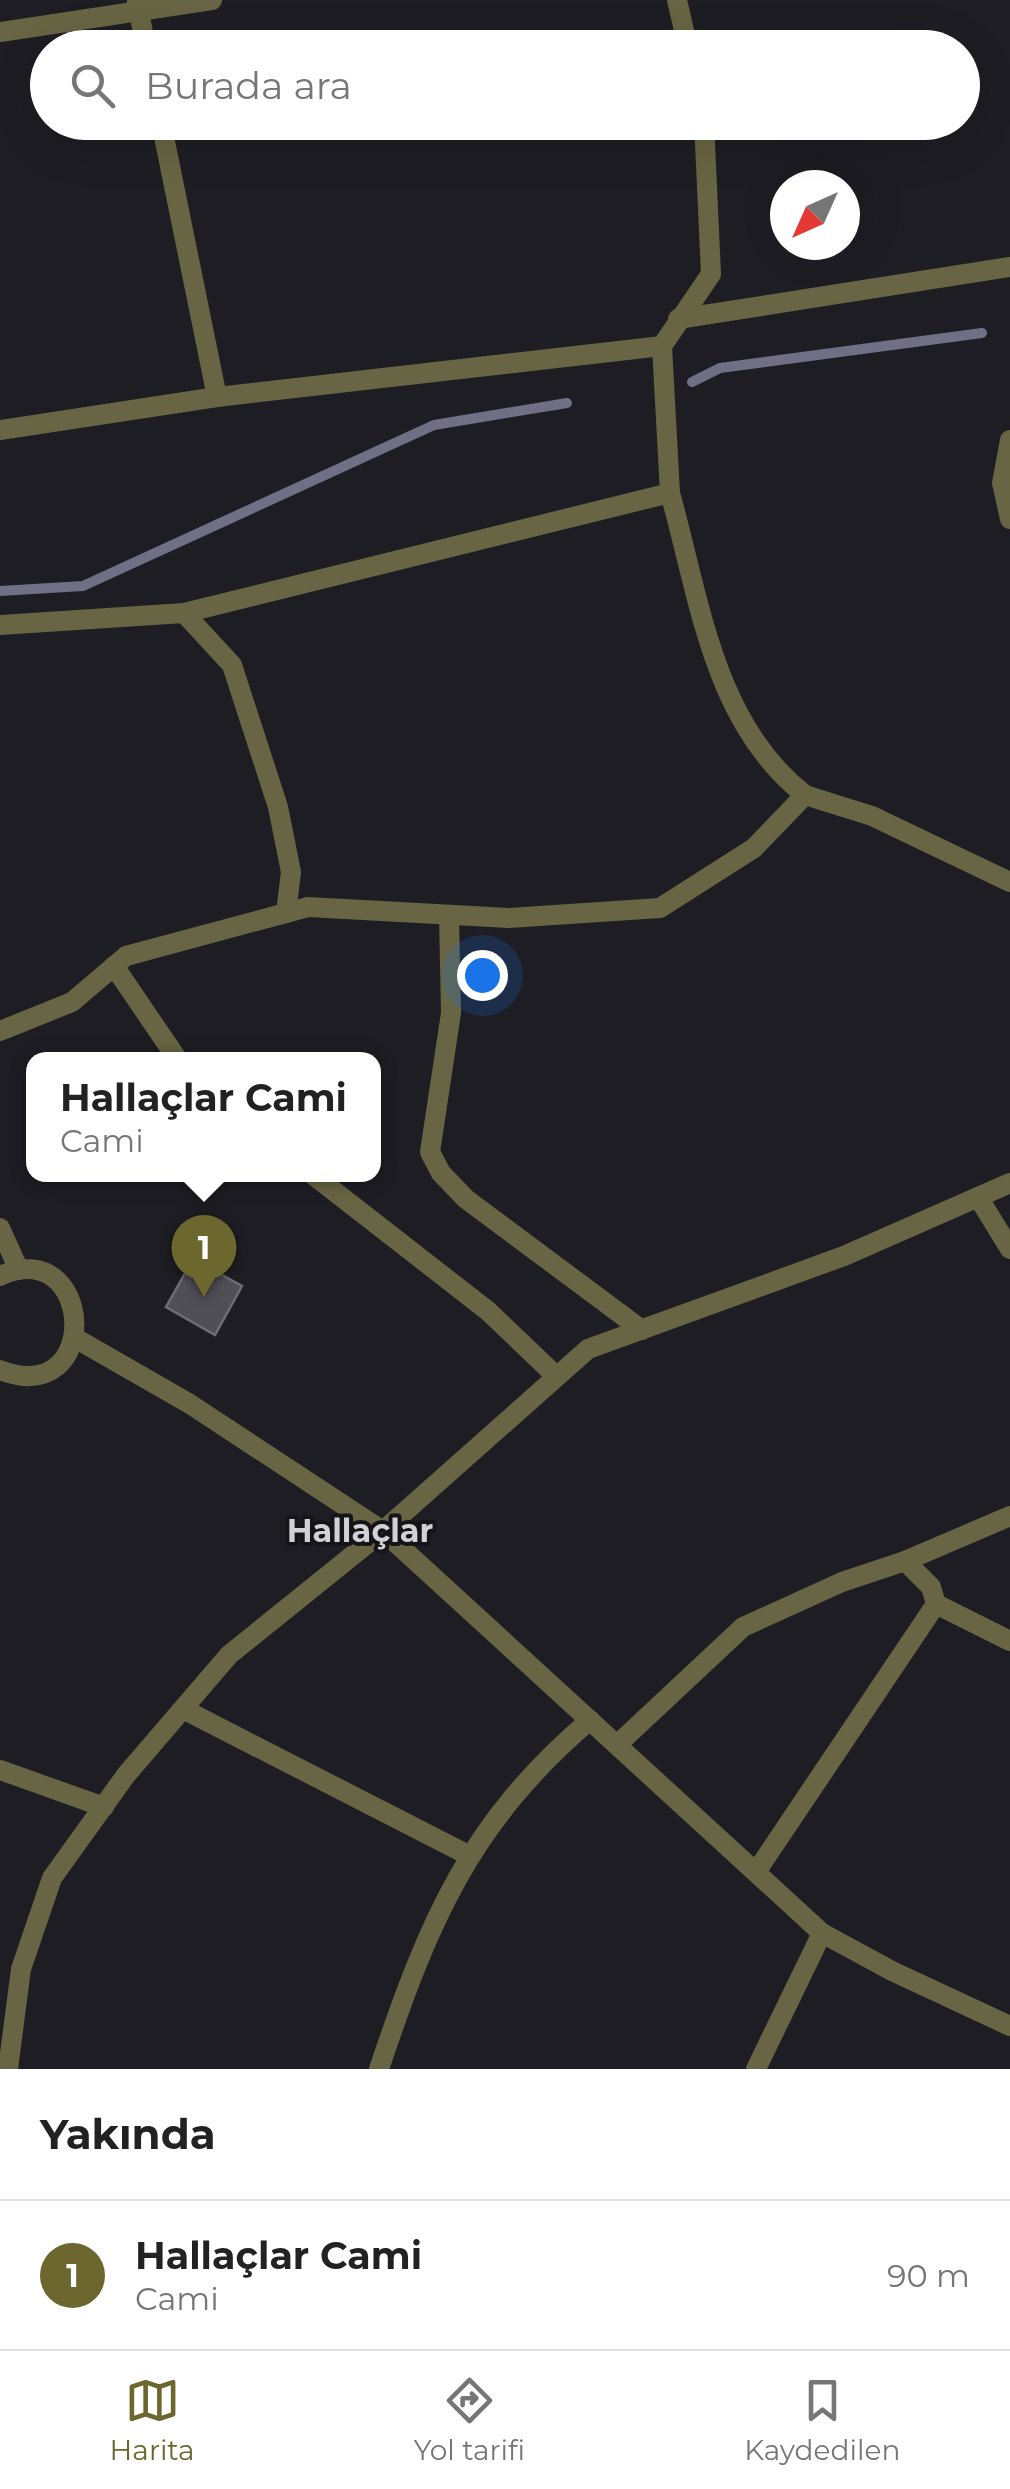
<!DOCTYPE html>
<html lang="tr">
<head>
<meta charset="utf-8">
<style>
  :root { --surface:#fff; --page:#f2f2f2; --text:#222; --muted:#767676; --line:#e0e0e0; --accent:#6b672e }
  body { margin:0; font-family:Montserrat,sans-serif; background:var(--page); color:var(--text) }
  .compass { position:absolute; left:770px; top:170px; width:90px; height:90px; border-radius:50%; background:var(--surface); box-shadow:0 10px 40px #0002; rotate:225deg }
  .you { position:absolute; left:482px; top:975px; width:35px; height:35px; margin:-25px; border:8px solid #fff; border-radius:50%; background:#1a73e8; box-shadow:0 0 0 15px #1a73e833 }
  .badge { display:grid; place-items:center; width:65px; height:65px; border-radius:50%; background:var(--accent); color:#fff; font-size:32px; font-weight:700 }
  .pin { position:absolute; translate:-50% -82px; filter:drop-shadow(0 2px 5px #0008) }
  .pin::after { content:''; position:absolute; top:52px; width:35px; height:30px; background:inherit; clip-path:polygon(0 0,100% 0,50% 100%) }
  .popup { position:absolute; left:26px; top:1052px; width:355px; height:130px; box-sizing:border-box; display:grid; place-content:center; border-radius:20px; background:var(--surface); filter:drop-shadow(0 2px 8px #0005); font-size:32px; white-space:nowrap; color:var(--muted) }
  .popup b { font-size:38px; color:var(--text) }
  .popup::after { content:''; position:absolute; left:50%; top:100%; margin-left:-20px; border:20px solid transparent; border-top-color:var(--surface) }
  .list { margin:0; padding:0; list-style:none }
  h2 { display:flex; justify-content:space-between; align-items:center; height:130px; margin:0; padding:0 40px; font-size:42px }
  h2 small { font-size:32px; font-weight:400; color:var(--muted) }
  .list li { display:grid; grid-template-columns:65px 1fr auto; gap:30px; align-items:center; box-sizing:border-box; height:150px; padding:0 40px; border-top:2px solid var(--line) }
  .list b { display:block; font-size:38px; white-space:nowrap }
  .list p { margin:0; font-size:32px; white-space:nowrap; color:var(--muted) }
  .list em { font-size:32px; font-style:normal; color:var(--muted) }
  .icon { flex:none; width:55px; height:55px; fill:none; stroke:currentColor; stroke-width:2; stroke-linecap:round; stroke-linejoin:round }
  .map { position:relative; flex:none; width:1010px; height:2069px; overflow:hidden }
  .search { position:absolute; background:var(--surface); box-shadow:0 10px 40px #0002; left:30px; right:30px; top:30px; height:110px; display:flex; align-items:center; gap:25px; box-sizing:border-box; padding:0 35px; border-radius:55px; color:var(--muted); font-size:38px }
  .sheet { height:280px; background:var(--surface) }
  nav { display:flex; justify-content:space-around; align-items:center; box-sizing:border-box; height:140px; border-top:2px solid var(--line); background:var(--surface); font-size:28px; color:var(--muted) }
  nav a { display:grid; justify-items:center; gap:5px }
  nav .on { color:var(--accent) }
  .map>svg:first-child { display:block }
  .lines { fill:none; stroke-linecap:round; stroke-linejoin:round }
  .stream { stroke:#6f6f86; stroke-width:10 }
  .building { fill:#4f4f55; stroke:#6d6d73; stroke-width:2.5 }
  .minor { stroke:#676543; stroke-width:20 }
  .tertiary { stroke:#676543; stroke-width:20 }
  .labels { text-anchor:middle; stroke-width:8; stroke-linejoin:round; paint-order:stroke }
  .quarter-label { font-size:32px; font-weight:bold; fill:#d2d2d6; stroke:#141419 }
</style>
</head>
<body>
<div class="map">
<svg width="1010" height="2069" viewBox="0 0 1010 2069">
  <rect width="100%" height="100%" fill="#1d1d23"/>
  <g class="lines">
    <g class="stream">
      <path d="M692 382 720 368 982 333"/>
      <path d="M0 591 83 586 434 425 567 403"/>
    </g>
  </g>
  <path class="building" d="M193 1259 242 1286 215 1335 166 1307Z"/>
  <g class="lines">
    <g class="minor">
      <path d="M677 0 688 48"/>
      <path d="M137 2 146 48"/>
      <path d="M0 32 212 0"/>
      <path d="M161 122 217 397"/>
      <path d="M678 319 1010 267"/>
      <path d="M0 430 217 397 662 346"/>
      <path d="M1010 440 1002 483 1010 519"/>
      <path d="M670 493C700 600 713 723 805 795"/>
      <path d="M184 613 232 665 278 807 291 872 286 913"/>
      <path d="M0 625 184 613 670 493 662 346 711 274 704 122"/>
      <path d="M449 915 451 1013 430 1152 441 1173 466 1199 642 1330"/>
      <path d="M114 966 178 1060"/>
      <path d="M0 1031 72 1002 126 956 308 907 509 918 660 908 754 848 805 795 872 816 1010 882"/>
      <path d="M312 1174 488 1311 555 1375"/>
      <path d="M978 1197 1010 1249"/>
      <path d="M0 1228 19 1270"/>
      <path d="M905 1561 1010 1516"/>
      <path d="M936 1604 1010 1641"/>
      <path d="M183 1709 468 1855"/>
      <path d="M618 1744 743 1627 842 1582 905 1561 931 1587 936 1604 756 1872"/>
      <path d="M0 1770 104 1807"/>
      <path d="M8 2069 21 1969 52 1878 126 1775 229 1655 383 1531 588 1349 844 1256 1010 1183"/>
      <path d="M379 2069C428 1923 469 1823 590 1720"/>
      <path d="M756 2069 822 1933"/>
    </g>
    <g class="tertiary">
      <path d="M0 1276C94 1233 104 1410 0 1370"/>
      <path d="M75 1338 190 1404 383 1531 822 1933 892 1971 1010 2026"/>
    </g>
  </g>
  <g class="labels">
    <g class="quarter-label">
      <text x="360" y="1542">Hallaçlar</text>
    </g>
  </g>
</svg>
<svg class="compass" viewBox="-18 -18 36 36"><path d="M0-13l5 13h-10z" fill="#e53935"/><path d="M0 13l5-13h-10z" fill="#767676"/></svg>
<div class="you"></div>
<div class="pin badge" style="left:204px;top:1297px">1</div>
<div class="popup"><b>Hallaçlar Cami</b>Cami</div>
<div class="search"><svg class="icon" aria-label="search" viewBox="0 0 24 24"><circle cx="10" cy="10" r="6"/><path d="M15 15l6 6"/></svg>Burada ara</div>
</div>
<section class="sheet">
<h2>Yakında<small></small></h2>
<ul class="list">
<li><span class="badge">1</span><div><b>Hallaçlar Cami</b><p>Cami</p></div><em>90 m</em></li>
</ul>
</section>
<nav>
<a class="on"><svg class="icon" aria-label="map" viewBox="0 0 24 24"><path d="M3 6l6-2 6 2 6-2v14l-6 2-6-2-6 2zM9 4v14M15 6v14"/></svg>Harita</a>
<a><svg class="icon" aria-label="directions" viewBox="0 0 24 24"><path d="M12 3l9 9-9 9-9-9zM9 14v-3h6M13 9l2 2-2 2"/></svg>Yol tarifi</a>
<a><svg class="icon" aria-label="saved" viewBox="0 0 24 24"><path d="M7 4h10v16l-5-4-5 4z"/></svg>Kaydedilen</a>
</nav>
</body>
</html>
